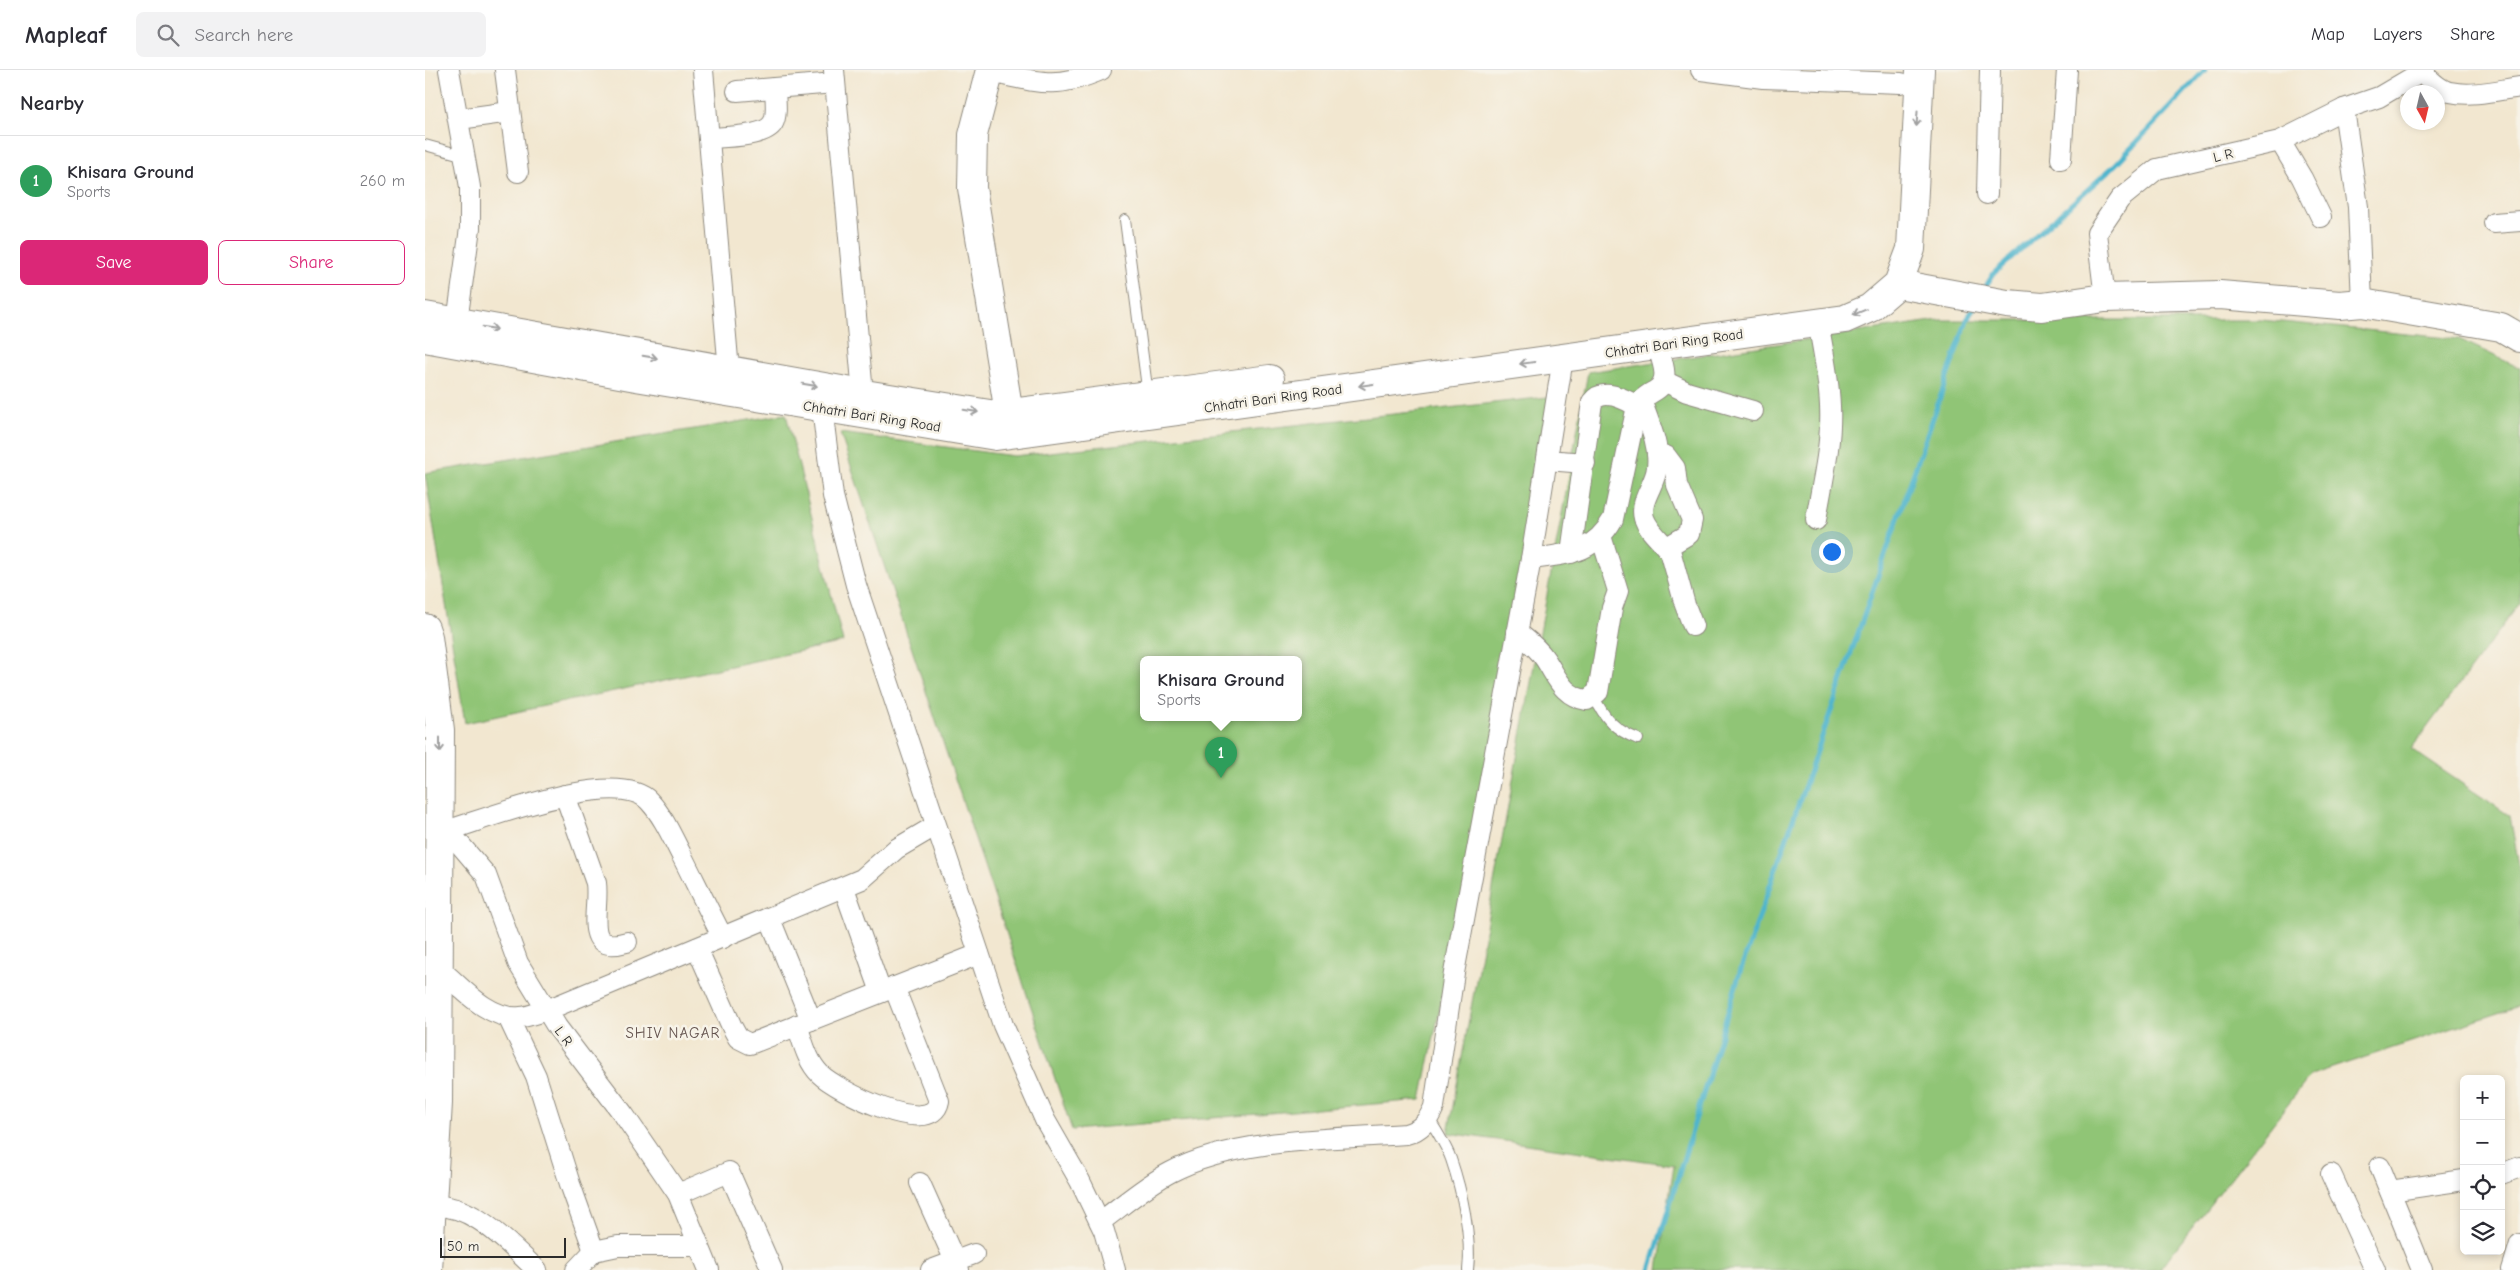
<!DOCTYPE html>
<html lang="en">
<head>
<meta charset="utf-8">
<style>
  :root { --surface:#fff; --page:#f2f2f3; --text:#2b2b33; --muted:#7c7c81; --line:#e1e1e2; --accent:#db2777 }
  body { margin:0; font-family:"Comic Neue",sans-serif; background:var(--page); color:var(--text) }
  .controls { position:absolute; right:15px; bottom:15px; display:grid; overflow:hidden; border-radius:8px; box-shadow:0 2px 8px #0003 }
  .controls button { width:45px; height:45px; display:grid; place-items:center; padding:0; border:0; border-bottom:1px solid var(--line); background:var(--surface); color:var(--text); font:25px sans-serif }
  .compass { position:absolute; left:1975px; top:15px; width:45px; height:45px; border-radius:50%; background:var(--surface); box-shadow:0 2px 8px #0003; rotate:172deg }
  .scale { position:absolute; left:15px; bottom:12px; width:126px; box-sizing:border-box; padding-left:5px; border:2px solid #2b2b2b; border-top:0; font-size:14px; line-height:18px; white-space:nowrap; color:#2b2b2b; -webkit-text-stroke:4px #f7f3e8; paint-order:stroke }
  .you { position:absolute; left:1406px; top:481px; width:18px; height:18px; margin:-12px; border:4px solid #fff; border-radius:50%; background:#1a73e8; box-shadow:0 0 0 8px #1a73e833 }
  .badge { display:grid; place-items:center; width:32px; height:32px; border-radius:50%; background:var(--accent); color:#fff; font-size:16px; font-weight:700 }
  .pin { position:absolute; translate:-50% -41px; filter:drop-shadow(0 1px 2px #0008) }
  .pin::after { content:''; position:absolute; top:26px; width:18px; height:15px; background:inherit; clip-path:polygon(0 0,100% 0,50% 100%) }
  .popup { position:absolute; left:715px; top:586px; width:162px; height:65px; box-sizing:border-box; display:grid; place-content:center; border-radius:8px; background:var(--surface); filter:drop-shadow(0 1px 4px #0005); font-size:16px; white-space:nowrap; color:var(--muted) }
  .popup b { font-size:19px; color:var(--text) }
  .popup::after { content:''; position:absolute; left:50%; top:100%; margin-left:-10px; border:10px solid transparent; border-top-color:var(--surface) }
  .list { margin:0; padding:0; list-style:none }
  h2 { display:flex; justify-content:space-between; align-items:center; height:65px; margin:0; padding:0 20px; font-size:21px }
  h2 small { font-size:16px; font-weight:400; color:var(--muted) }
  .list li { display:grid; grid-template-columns:32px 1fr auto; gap:15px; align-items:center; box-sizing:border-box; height:90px; padding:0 20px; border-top:1px solid var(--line) }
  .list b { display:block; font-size:19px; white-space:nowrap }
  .list p { margin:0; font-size:16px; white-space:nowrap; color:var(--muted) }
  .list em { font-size:16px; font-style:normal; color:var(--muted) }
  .actions { display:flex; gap:10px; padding:15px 20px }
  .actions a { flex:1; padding:11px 0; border:1px solid var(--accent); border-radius:8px; text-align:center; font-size:18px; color:var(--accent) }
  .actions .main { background:var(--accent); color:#fff }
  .icon { flex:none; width:28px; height:28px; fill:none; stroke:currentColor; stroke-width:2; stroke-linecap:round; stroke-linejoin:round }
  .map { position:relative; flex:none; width:2095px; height:1200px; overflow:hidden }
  header { display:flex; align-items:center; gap:30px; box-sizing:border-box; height:70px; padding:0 25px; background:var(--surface); border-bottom:1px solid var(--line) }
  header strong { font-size:24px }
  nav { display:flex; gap:28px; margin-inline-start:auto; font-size:18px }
  .search { width:350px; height:45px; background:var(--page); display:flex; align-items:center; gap:12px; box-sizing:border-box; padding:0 18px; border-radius:8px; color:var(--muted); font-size:19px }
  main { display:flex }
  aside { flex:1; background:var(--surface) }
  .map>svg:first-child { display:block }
  .green { fill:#90c576; stroke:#5e7850; fill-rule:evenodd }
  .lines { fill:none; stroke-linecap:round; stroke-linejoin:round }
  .stream { stroke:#4fb5cd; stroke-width:5 }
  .lane-casing { stroke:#8e897e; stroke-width:12 }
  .street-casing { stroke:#8e897e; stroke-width:22 }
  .secondary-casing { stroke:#8e897e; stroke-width:30 }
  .primary-casing { stroke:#8e897e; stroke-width:30 }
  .highway-casing { stroke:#8e897e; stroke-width:30 }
  .lane { stroke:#fff; stroke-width:10 }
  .street { stroke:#fff; stroke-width:20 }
  .secondary { stroke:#fff; stroke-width:28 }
  .primary { stroke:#fff; stroke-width:28 }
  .highway { stroke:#fff; stroke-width:28 }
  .oneway { stroke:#a0a0a0 }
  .labels { text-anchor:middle; stroke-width:5; stroke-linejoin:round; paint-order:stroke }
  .street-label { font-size:14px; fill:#2b2b2b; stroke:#f7f3e8 }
  .neighbourhood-label { font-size:15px; letter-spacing:1px; fill:#65544f; stroke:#f7f3e8 }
</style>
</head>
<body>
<header>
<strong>Mapleaf</strong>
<div class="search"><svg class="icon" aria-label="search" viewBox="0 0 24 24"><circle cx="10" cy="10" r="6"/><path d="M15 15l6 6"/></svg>Search here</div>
<nav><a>Map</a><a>Layers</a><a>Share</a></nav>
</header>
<main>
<aside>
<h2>Nearby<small></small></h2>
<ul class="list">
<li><span class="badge" style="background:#2e9e5b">1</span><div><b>Khisara Ground</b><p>Sports</p></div><em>260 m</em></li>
</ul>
<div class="actions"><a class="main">Save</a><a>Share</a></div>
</aside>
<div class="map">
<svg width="2095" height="1200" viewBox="0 0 2095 1200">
  <rect width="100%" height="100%" fill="#f7f3e8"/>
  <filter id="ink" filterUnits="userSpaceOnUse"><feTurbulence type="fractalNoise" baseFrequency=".02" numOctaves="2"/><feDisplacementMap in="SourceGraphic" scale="10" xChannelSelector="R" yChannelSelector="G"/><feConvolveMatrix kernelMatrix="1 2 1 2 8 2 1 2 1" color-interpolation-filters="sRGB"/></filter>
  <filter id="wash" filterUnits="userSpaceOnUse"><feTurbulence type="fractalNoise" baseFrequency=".0096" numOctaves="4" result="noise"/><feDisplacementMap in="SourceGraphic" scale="20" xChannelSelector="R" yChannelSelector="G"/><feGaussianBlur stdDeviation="1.12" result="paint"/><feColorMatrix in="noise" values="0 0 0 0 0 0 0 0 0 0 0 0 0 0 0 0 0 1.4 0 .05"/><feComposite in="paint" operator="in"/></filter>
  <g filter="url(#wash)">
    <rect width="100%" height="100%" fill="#f2e7d0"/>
    <g class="green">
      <path d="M1514 250H1836L2034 269 2095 298V533L1986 679 2085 746 2095 801V936L1886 1005 1734 1200H1233L1249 1095 1023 1063 1163 302Z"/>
      <path d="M1141 325 996 1030 647 1060 415 363 589 386ZM718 589H874V647H718Z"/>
      <path d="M361 344 418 572 40 653 0 403Z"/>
    </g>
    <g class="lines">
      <g class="stream">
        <path d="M1558 221 1569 203 1690 95 1780 0"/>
        <path d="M1225 1200 1315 902 1542 250 1549 237"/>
      </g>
    </g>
  </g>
  <g filter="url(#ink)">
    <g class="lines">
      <defs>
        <g id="lane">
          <path d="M0 75 40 86"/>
          <path d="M700 150 723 325"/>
          <path d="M1169 627C1180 649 1190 660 1213 669"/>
          <path d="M1004 1048C1011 1061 1021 1075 1026 1089 1037 1121 1047 1167 1043 1200"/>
        </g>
        <g id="street">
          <path d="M24 0 45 117V158L32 252"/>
          <path d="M80 0 93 102"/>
          <path d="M278 0 304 301"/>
          <path d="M409 0 438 324"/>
          <path d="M1276 0 1338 8 1476 13"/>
          <path d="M565 2C613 12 629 20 676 0"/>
          <path d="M1997 2C2005 10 2014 20 2025 22 2047 27 2073 20 2095 17"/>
          <path d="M312 21 410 13"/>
          <path d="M1919 39 1933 137 1937 233"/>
          <path d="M34 49 85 42"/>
          <path d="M284 68C299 67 340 67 348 53 353 44 350 28 350 18"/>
          <path d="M1855 71 1877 108 1896 147"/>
          <path d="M1636 89 1642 0"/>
          <path d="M1562 124 1565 0"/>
          <path d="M2069 153 2095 151"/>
          <path d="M1680 228 1672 163 1695 129 1732 99 1855 71 1919 39 1954 27 2000 0"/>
          <path d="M1239 311 1262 322 1328 341"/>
          <path d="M1216 330C1223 350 1235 375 1232 397 1231 414 1214 430 1219 448 1224 463 1238 471 1246 484L1260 535 1268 556"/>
          <path d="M397 338 408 426 431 515 578 955 620 1050 655 1111 679 1161 690 1200"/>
          <path d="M1232 383 1241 386 1250 398 1252 415 1267 450 1264 464 1242 477"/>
          <path d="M1122 390 1160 393"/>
          <path d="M1391 450C1397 413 1407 374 1405 336 1404 308 1398 280 1393 252"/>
          <path d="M1146 483 1167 332C1178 317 1200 329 1212 336"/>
          <path d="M1106 489C1143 484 1168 484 1188 449L1212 336C1218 327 1223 325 1231 320 1247 310 1236 289 1232 275"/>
          <path d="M1092 562C1102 570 1113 578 1120 589 1132 607 1138 627 1162 630L1173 622 1187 538 1193 521 1176 466"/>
          <path d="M140 725 171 813C175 840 156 885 202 872"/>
          <path d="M15 751 61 805 93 893 132 957 199 1045 253 1124 284 1200"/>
          <path d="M24 760C64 748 192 697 224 731 239 747 247 767 257 786 271 814 284 841 298 868"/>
          <path d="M419 818 456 922"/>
          <path d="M345 849 386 950"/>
          <path d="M272 878 307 957 313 968 325 974 554 884"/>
          <path d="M14 898C35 916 64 951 96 947 105 946 114 942 122 940L437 809 471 779 510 756"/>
          <path d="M83 947 111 1006 145 1114 169 1181"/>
          <path d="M372 955C378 972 382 991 395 1004 410 1019 507 1070 514 1031L469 917"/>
          <path d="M1955 1097 1997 1200"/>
          <path d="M1906 1104 1950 1200"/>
          <path d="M2076 1104 2095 1097"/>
          <path d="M495 1113 534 1200"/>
          <path d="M1965 1121 2039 1110"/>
          <path d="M253 1124 304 1102 347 1200"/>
          <path d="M0 1136C48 1131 80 1171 112 1200"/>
          <path d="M675 1152C698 1135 721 1115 746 1102 810 1068 909 1069 981 1064 996 1060 1003 1051 1009 1037L1029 903 1106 489 1138 288"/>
          <path d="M151 1200 169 1181 193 1176H274"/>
          <path d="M506 1200 549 1184"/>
          <path d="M2087 1200 2095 1174"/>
        </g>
        <g id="secondary">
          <path d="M565 0 548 65 547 118 584 343"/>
          <path d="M1473 214 1582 234 1617 237 1680 228 1795 225 1915 235 1937 233 2076 257 2095 268"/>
        </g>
        <g id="primary">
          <path d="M0 246 433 323 571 345 845 309"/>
          <path d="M0 268 211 307 571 366 1420 249 1445 238 1473 214 1486 179 1495 0"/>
        </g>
        <path id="highway" d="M0 558 3 567 15 660 13 1033 3 1200"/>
      </defs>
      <use href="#lane" class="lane-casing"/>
      <use href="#street" class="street-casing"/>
      <use href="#secondary" class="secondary-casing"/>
      <use href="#primary" class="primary-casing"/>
      <use href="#highway" class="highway-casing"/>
      <use href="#lane" class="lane"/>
      <use href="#street" class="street"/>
      <use href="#secondary" class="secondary"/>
      <use href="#primary" class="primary"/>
      <use href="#highway" class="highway"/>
    </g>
    <defs><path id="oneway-shaft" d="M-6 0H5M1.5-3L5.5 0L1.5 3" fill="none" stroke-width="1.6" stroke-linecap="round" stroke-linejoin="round" transform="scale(1.25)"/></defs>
    <g class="oneway">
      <use href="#oneway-shaft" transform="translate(1492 49) rotate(94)"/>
      <use href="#oneway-shaft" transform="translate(1435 242) rotate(158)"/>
      <use href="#oneway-shaft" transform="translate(65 258) rotate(10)"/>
      <use href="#oneway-shaft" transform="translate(225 287) rotate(10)"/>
      <use href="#oneway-shaft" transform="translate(1102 293) rotate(172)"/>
      <use href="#oneway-shaft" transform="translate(385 315) rotate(10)"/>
      <use href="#oneway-shaft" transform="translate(941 315) rotate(172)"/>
      <use href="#oneway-shaft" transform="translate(546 341) rotate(9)"/>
      <use href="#oneway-shaft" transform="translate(15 675) rotate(90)"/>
    </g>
  </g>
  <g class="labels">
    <g class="street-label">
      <text transform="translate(1798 85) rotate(-14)" y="5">L R</text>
      <text transform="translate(1249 273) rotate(-8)" y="5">Chhatri Bari Ring Road</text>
      <text transform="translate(848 328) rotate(-8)" y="5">Chhatri Bari Ring Road</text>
      <text transform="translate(447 346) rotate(9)" y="5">Chhatri Bari Ring Road</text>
      <text transform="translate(139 966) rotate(54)" y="5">L R</text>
    </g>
    <g class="neighbourhood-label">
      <text x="248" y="968">SHIV NAGAR</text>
    </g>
  </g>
</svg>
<div class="controls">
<button>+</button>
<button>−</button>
<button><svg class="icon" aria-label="locate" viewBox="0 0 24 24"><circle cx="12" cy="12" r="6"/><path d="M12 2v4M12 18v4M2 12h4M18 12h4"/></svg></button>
<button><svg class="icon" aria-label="layers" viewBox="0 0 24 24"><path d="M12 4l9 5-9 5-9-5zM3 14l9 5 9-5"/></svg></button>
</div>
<svg class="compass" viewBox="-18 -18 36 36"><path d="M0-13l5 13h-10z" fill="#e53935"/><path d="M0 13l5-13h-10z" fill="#7c7c81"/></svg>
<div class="scale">50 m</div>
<div class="you"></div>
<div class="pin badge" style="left:796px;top:708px;background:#2e9e5b">1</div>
<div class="popup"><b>Khisara Ground</b>Sports</div>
</div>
</main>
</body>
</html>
